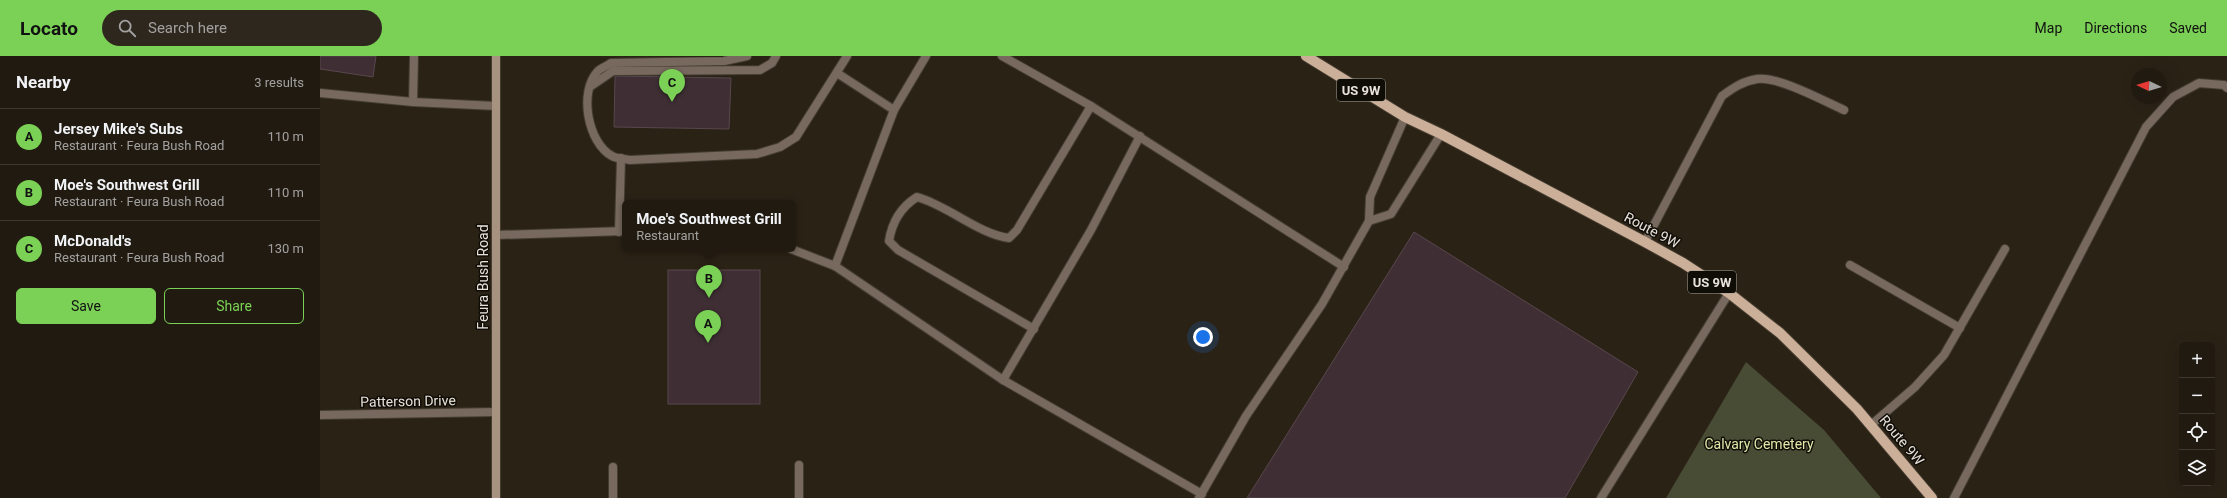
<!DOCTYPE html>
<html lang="en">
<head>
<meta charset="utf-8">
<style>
  :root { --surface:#201a10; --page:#2d271e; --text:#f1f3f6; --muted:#a2a19f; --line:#3d3830; --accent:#7bd155 }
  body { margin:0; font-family:Roboto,sans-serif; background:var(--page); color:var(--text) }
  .controls { position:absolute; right:12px; bottom:12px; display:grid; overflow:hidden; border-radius:6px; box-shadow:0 4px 16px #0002 }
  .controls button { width:36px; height:36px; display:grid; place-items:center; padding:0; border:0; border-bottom:1px solid var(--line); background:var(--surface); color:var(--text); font:20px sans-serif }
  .compass { position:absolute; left:1811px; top:12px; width:36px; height:36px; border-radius:50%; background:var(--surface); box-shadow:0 4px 16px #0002; rotate:274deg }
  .you { position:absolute; left:883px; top:281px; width:14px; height:14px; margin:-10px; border:3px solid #fff; border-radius:50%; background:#1a73e8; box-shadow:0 0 0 6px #1a73e833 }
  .badge { display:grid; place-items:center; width:26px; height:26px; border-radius:50%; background:var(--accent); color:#111; font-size:13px; font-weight:700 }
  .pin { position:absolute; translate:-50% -33px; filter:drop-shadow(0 1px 2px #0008) }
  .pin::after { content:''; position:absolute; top:21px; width:14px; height:12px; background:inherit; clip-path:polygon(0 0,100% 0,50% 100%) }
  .popup { position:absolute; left:302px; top:144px; width:174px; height:52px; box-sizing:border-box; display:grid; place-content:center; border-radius:6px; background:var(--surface); filter:drop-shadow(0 1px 3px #0005); font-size:13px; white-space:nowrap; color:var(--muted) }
  .popup b { font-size:15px; color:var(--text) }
  .popup::after { content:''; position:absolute; left:50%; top:100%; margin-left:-8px; border:8px solid transparent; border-top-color:var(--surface) }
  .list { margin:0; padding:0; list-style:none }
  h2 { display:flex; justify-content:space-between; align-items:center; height:52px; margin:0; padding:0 16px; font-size:17px }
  h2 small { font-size:13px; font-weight:400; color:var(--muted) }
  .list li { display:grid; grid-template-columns:26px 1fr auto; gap:12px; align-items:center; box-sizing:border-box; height:56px; padding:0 16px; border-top:1px solid var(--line) }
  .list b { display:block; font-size:15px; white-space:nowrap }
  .list p { margin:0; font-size:13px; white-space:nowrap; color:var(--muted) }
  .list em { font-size:13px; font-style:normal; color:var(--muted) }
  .actions { display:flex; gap:8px; padding:12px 16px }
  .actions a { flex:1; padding:9px 0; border:1px solid var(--accent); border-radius:6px; text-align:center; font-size:14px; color:var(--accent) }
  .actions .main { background:var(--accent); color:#111 }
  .icon { flex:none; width:22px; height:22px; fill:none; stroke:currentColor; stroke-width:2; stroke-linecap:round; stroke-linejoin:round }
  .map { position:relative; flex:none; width:1907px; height:442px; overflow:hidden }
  header { display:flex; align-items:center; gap:24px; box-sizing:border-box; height:56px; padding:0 20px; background:var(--accent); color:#111 }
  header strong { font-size:19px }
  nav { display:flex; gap:22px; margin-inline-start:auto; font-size:14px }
  .search { width:280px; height:36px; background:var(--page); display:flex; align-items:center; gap:10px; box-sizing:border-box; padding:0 14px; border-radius:22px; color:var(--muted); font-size:15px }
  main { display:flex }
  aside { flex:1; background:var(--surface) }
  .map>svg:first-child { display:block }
  .green { fill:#484c35 }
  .building { fill:#3f2f34; stroke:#58474c }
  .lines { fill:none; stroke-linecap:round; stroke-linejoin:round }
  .lane-casing { stroke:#453d31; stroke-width:10 }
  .street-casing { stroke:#453d31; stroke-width:10 }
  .secondary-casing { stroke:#453d31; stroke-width:10 }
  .primary-casing { stroke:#453d31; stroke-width:12 }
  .lane { stroke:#77695e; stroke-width:8 }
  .street { stroke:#77695e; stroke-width:8 }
  .secondary { stroke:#a7917f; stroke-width:8 }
  .primary { stroke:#ccaf98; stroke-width:10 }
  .labels { text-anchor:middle; stroke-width:3; stroke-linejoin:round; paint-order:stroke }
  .shield { fill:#100d07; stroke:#a6a19a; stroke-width:1 }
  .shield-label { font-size:13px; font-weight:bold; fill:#e7e1d9 }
  .street-label { font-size:14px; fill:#e7e1d9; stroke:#100d07 }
  .park-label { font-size:14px; fill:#dfe9a9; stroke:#100d07 }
</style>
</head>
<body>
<header>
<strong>Locato</strong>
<div class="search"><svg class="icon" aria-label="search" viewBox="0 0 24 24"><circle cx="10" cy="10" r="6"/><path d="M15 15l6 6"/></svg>Search here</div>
<nav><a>Map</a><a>Directions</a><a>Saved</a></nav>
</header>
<main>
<aside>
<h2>Nearby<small>3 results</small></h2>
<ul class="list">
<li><span class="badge">A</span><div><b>Jersey Mike's Subs</b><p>Restaurant · Feura Bush Road</p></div><em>110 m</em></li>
<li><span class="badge">B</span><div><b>Moe's Southwest Grill</b><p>Restaurant · Feura Bush Road</p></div><em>110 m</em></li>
<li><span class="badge">C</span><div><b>McDonald's</b><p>Restaurant · Feura Bush Road</p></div><em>130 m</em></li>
</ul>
<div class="actions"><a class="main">Save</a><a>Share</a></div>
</aside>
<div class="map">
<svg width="1907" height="442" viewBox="0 0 1907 442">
  <rect width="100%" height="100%" fill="#2b2216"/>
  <path class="green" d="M1426 306 1504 374 1561 442H1346Z"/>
  <g class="building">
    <path d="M0 0H56L53 21 0 13Z"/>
    <path d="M295 20 411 22 409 73 294 71Z"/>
    <path d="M1094 176 1318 316 1245 442H927Z"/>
    <rect x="348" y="214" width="92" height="134"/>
  </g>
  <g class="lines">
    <defs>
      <g id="lane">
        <path d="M94 0 93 46 176 50"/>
        <path d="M427 0 404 5 291 7C287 10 281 12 278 15 258 36 268 87 292 100 297 103 305 103 310 104L437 98 460 91 476 81 527 0"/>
        <path d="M682 0 771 50 1024 211"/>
        <path d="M517 17 574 54"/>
        <path d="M271 30 293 15 440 14 452 7 456 0"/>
        <path d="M0 37 93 46"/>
        <path d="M1049 165 1071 158 1121 78"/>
        <path d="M299 176 301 102"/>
        <path d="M176 179 305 175"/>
        <path d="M1325 186 1402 40C1413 32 1423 25 1437 23 1458 20 1504 45 1524 54"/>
        <path d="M471 193 515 210 574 54 606 0"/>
        <path d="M1530 209 1640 272"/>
        <path d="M515 210 683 324 882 438"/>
        <path d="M714 273 578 194 569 185C572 166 581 151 597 141 629 150 658 178 689 182L697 174 771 50"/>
        <path d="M683 324 771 174 820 80"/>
        <path d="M1551 369 1595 331 1624 299 1685 193"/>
        <path d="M479 409V442"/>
        <path d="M293 411V442"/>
        <path d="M879 442 926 360 1002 248 1049 165 1050 141 1085 61"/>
        <path d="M1281 442 1409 237"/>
        <path d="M1634 442 1826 71 1853 41 1879 27 1904 29 1907 32"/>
      </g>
      <path id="street" d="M0 359 176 356"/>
      <path id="secondary" d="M176 0V442"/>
      <path id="primary" d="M986 0 1085 61 1121 78 1325 186 1363 207 1409 237 1460 277 1537 353 1612 442"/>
    </defs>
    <use href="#lane" class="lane-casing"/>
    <use href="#street" class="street-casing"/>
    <use href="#secondary" class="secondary-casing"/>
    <use href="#primary" class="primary-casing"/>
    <use href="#lane" class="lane"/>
    <use href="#street" class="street"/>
    <use href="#secondary" class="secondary"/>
    <use href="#primary" class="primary"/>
  </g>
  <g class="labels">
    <g class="shield">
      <rect x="1017" y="23" width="48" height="22" rx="3"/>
      <rect x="1368" y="215" width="48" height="22" rx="3"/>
    </g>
    <g class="shield-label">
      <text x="1041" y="39">US 9W</text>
      <text x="1392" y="231">US 9W</text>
    </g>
    <g class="street-label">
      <text transform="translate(1332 174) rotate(28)" y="5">Route 9W</text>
      <text transform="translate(163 221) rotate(-90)" y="5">Feura Bush Road</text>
      <text transform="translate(88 345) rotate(-1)" y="5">Patterson Drive</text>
      <text transform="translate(1582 384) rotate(50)" y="5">Route 9W</text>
    </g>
    <g class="park-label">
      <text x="1439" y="393">Calvary Cemetery</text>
    </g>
  </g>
</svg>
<div class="controls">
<button>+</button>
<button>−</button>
<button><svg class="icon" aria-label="locate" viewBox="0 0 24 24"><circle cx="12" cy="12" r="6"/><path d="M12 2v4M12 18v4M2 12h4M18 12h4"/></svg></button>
<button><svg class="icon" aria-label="layers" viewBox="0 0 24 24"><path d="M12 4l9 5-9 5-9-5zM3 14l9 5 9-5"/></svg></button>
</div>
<svg class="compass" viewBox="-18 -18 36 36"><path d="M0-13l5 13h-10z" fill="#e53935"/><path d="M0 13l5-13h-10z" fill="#a2a19f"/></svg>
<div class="you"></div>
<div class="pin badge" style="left:388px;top:287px">A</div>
<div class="pin badge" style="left:389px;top:242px">B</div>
<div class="popup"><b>Moe's Southwest Grill</b>Restaurant</div>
<div class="pin badge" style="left:352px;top:46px">C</div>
</div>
</main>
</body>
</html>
